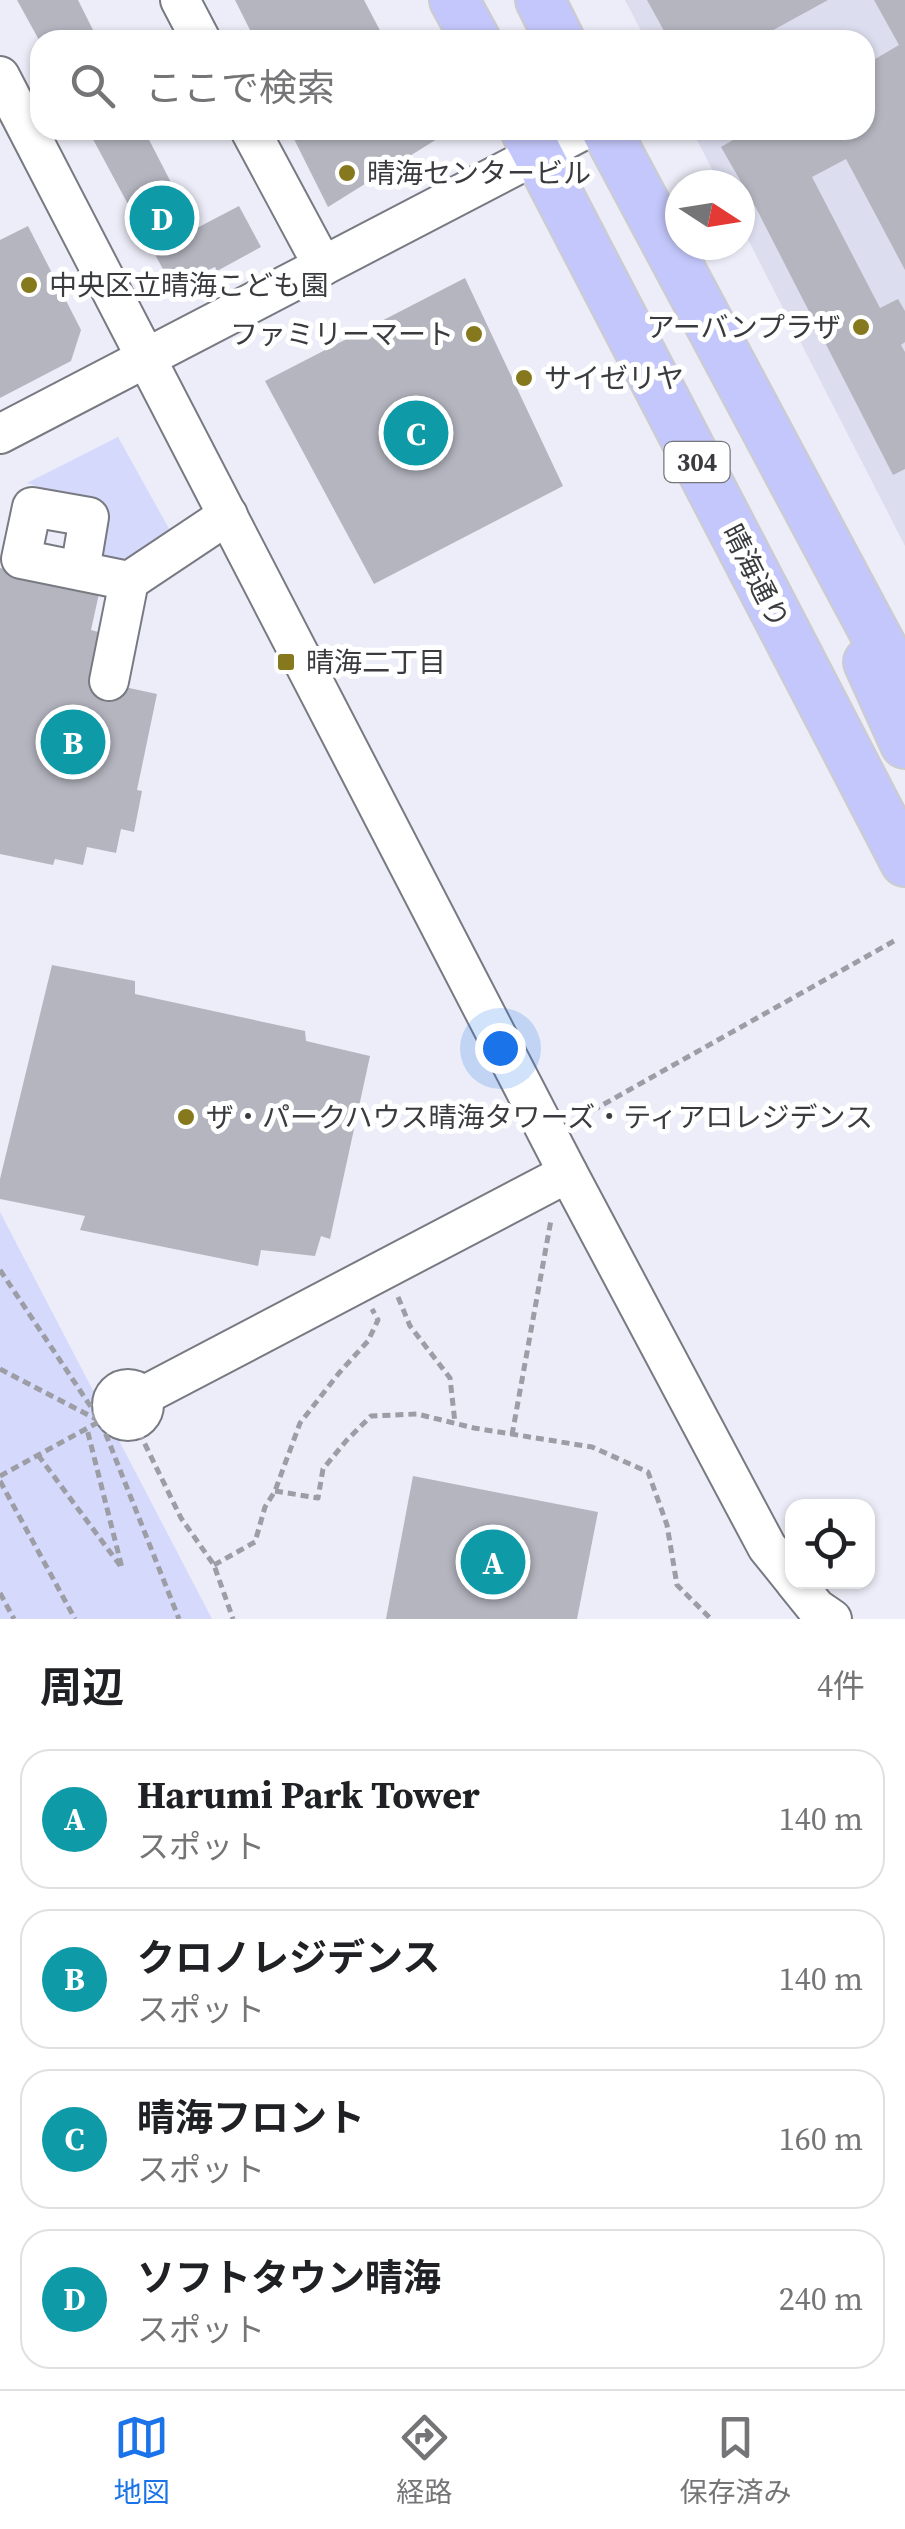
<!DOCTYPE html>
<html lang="ja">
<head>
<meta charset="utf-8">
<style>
  :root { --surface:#fff; --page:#f2f2f2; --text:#202124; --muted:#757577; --line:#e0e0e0; --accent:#1a73e8 }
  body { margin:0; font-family:"Source Serif 4","Noto Sans JP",serif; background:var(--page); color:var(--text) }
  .controls { position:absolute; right:30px; bottom:30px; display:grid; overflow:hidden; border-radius:20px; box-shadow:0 2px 8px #0004 }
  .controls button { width:90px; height:90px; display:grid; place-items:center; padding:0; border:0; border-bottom:2px solid var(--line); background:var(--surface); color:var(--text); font:50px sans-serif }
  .compass { position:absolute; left:665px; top:170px; width:90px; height:90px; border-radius:50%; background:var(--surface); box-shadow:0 2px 8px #0004; rotate:102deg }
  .you { position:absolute; left:500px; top:1048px; width:35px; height:35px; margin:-25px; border:8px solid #fff; border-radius:50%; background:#1a73e8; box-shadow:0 0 0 15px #1a73e833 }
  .badge { display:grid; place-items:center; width:65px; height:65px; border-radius:50%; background:var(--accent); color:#fff; font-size:32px; font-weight:700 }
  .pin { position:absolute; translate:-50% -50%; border:5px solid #fff; box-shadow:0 2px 10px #0006 }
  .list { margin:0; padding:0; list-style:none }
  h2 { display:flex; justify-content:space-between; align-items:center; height:130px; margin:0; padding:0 40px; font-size:42px }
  h2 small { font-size:32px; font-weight:400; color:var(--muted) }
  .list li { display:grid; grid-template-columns:65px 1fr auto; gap:30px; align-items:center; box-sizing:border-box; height:140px; margin:0 20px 20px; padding:0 20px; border:2px solid var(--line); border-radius:30px }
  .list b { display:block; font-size:38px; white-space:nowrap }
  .list p { margin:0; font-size:32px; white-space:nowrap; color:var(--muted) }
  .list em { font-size:32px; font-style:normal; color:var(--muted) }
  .icon { flex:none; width:55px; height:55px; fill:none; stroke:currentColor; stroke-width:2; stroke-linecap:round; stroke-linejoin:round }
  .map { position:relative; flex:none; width:905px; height:1619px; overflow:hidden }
  .search { position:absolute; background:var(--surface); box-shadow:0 2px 8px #0004; left:30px; right:30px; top:30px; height:110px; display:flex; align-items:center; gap:25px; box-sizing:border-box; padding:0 35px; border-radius:30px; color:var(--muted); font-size:38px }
  .sheet { height:770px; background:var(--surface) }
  nav { display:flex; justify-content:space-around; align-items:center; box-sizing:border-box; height:140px; border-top:2px solid var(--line); background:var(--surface); font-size:28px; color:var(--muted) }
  nav a { display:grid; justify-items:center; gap:5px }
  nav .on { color:var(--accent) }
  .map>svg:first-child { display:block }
  .built { fill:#dcdeef }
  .green { fill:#d5d9fc }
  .building { fill:#b4b5bf }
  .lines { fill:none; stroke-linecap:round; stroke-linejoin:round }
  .minor-casing { stroke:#787a82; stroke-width:42 }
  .major-casing { stroke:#cccccd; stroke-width:52 }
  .path { stroke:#9c9da5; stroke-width:5; stroke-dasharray:8 5; stroke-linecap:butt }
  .minor { stroke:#fff; stroke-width:38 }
  .major { stroke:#c4c7fb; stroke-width:48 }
  .poi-dot { fill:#86781c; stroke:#fff; stroke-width:4 }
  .labels { text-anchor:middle; stroke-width:10; stroke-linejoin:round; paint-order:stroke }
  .shield { fill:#fff; stroke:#757678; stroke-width:2.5 }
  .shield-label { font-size:25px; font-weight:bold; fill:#3a3b3e }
  .poi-label { font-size:28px; fill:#3a3b3e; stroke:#fff; text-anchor:start }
  .street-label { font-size:28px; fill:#3a3b3e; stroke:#fff }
</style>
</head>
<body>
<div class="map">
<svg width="905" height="1619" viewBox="0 0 905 1619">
  <rect width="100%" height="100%" fill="#ecedf8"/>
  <path class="built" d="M625 0H905V546L740 224V185H720L692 130H865V40H646Z"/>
  <g class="green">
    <path d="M118 437 172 534 125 564 100 562 108 509 27 483Z"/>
    <path d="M0 1212 212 1619H0Z"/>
  </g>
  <g class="building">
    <path d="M17 0H78L98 40H39Z"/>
    <path d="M235 0H364L385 40H255Z"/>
    <path d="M647 0H828L755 40H669Z"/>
    <path d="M874 0H905V270L846 159 812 177 880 308 898 299 905 311V342L901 345 905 352V469L893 475 756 208 721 147 750 130H865V65L899 45Z"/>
    <path d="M88 130H144L195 229 239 206 261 247 217 271 215 267 172 286Z"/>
    <path d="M299 130H432L437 139 328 207 294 139 301 134Z"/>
    <path d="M28 226 81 330 71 361 0 398V240Z"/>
    <path d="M465 278 563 486 374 584 265 381Z"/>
    <path d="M0 568 100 589 91 630 102 633 92 680 157 694 137 790 142 791 134 832 121 829 116 853 87 847 83 865 55 859 53 865 0 854Z"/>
    <path d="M52 965 135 981V994L305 1031 306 1041 370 1056 330 1239 321 1236 315 1256 261 1250 258 1266 80 1230 85 1216 0 1199V1179Z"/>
    <path d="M413 1476 598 1512 577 1619H386Z"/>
  </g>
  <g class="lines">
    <defs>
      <g id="minor">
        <path d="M180 0 201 40"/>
        <path d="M0 76 568 1173 767 1547 792 1578"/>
        <path d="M250 130 323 266"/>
        <path d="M0 434 584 130"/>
        <path d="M80 571 89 517 32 507 21 559 129 581 228 515"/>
        <path d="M109 681 129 581"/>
        <circle cx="128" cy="1405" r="16"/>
        <path d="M141 1397 568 1173"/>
        <path d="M795 1582 816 1608 832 1619"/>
      </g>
      <g id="major">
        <path d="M454 0 476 40"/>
        <path d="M540 0 560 40"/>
        <path d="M525 130 905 862"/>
        <path d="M606 130 905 690"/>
        <path d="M868 662 905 744"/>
      </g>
    </defs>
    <use href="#minor" class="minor-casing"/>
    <use href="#major" class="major-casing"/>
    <g class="path">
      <path d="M581 1117 894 941"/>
      <path d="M0 1270 101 1422 179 1619"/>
      <path d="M398 1297 410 1326 450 1378 455 1423"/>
      <path d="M0 1369 98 1420"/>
      <path d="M139 1432 181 1518 214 1565 233 1619"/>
      <path d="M512 1435 551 1220"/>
      <path d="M38 1455 122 1568 87 1429"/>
      <path d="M0 1476 115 1413"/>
      <path d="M0 1481 75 1619"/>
      <path d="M275 1491 318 1498 323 1469 346 1441 371 1416 417 1414 474 1428 592 1447 648 1472 667 1525 677 1585 711 1619"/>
      <path d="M214 1565 255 1542 265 1507 275 1491 300 1423 339 1373 368 1341 378 1320 372 1309"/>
      <path d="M0 1593 14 1619"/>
    </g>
    <use href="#minor" class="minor"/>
    <use href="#major" class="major"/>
  </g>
  <g class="poi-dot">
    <circle cx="347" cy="173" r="10"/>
    <circle cx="29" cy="285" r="10"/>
    <circle cx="861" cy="327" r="10"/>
    <circle cx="474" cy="334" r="10"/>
    <circle cx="524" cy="378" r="10"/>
    <rect x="276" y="652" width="20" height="20" rx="5"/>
    <circle cx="186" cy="1117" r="10"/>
  </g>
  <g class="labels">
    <rect class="shield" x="664.5" y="442" width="65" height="40" rx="8"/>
    <g class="shield-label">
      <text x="697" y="471">304</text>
    </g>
    <g class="poi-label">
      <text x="367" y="183">晴海センタービル</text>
      <text x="49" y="295">中央区立晴海こども園</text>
      <text x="841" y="337" text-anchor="end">アーバンプラザ</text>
      <text x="454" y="344" text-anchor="end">ファミリーマート</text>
      <text x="544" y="388">サイゼリヤ</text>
      <text x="306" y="672">晴海二丁目</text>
      <text x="206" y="1127">ザ・パークハウス晴海タワーズ・ティアロレジデンス</text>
    </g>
    <g class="street-label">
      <text transform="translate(756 576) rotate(63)" y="10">晴海通り</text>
    </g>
  </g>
</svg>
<div class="controls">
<button><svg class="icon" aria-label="locate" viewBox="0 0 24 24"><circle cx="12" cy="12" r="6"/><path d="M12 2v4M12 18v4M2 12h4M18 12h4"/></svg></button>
</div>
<svg class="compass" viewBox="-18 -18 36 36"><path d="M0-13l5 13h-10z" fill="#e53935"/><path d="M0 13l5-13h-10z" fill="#757577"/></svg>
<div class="you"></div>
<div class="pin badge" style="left:493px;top:1562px;background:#0f9aa8">A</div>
<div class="pin badge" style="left:73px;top:742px;background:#0f9aa8">B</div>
<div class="pin badge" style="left:416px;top:433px;background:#0f9aa8">C</div>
<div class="pin badge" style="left:162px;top:218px;background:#0f9aa8">D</div>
<div class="search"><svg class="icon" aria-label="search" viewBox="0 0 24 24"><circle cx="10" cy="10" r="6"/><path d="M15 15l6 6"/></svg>ここで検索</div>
</div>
<section class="sheet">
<h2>周辺<small>4件</small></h2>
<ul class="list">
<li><span class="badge" style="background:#0f9aa8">A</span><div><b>Harumi Park Tower</b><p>スポット</p></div><em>140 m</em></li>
<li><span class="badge" style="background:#0f9aa8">B</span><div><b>クロノレジデンス</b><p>スポット</p></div><em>140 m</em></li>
<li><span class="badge" style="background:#0f9aa8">C</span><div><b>晴海フロント</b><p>スポット</p></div><em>160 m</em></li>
<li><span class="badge" style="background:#0f9aa8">D</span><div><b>ソフトタウン晴海</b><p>スポット</p></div><em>240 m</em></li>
</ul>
</section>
<nav>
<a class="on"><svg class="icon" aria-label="map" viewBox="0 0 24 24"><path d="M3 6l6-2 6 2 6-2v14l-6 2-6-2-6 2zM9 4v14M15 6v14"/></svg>地図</a>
<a><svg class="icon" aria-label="directions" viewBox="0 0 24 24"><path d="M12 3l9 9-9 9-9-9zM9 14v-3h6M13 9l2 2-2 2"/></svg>経路</a>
<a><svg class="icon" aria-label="saved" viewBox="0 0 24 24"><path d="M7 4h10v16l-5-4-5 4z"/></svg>保存済み</a>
</nav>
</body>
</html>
